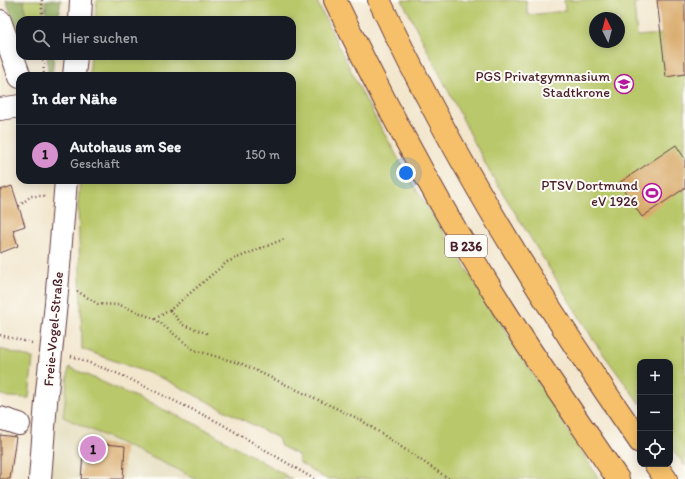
<!DOCTYPE html>
<html lang="de">
<head>
<meta charset="utf-8">
<style>
  :root { --surface:#171b24; --page:#242831; --text:#f1f3f6; --muted:#9ea1a6; --line:#363941; --accent:#d690ce }
  body { margin:0; font-family:Itim,sans-serif; background:var(--page); color:var(--text) }
  .controls { position:absolute; right:12px; bottom:12px; display:grid; overflow:hidden; border-radius:8px; box-shadow:0 2px 10px #0003 }
  .controls button { width:36px; height:36px; display:grid; place-items:center; padding:0; border:0; border-bottom:1px solid var(--line); background:var(--surface); color:var(--text); font:20px sans-serif }
  .compass { position:absolute; left:589px; top:12px; width:36px; height:36px; border-radius:50%; background:var(--surface); box-shadow:0 2px 10px #0003; rotate:354deg }
  .you { position:absolute; left:406px; top:173px; width:14px; height:14px; margin:-10px; border:3px solid #fff; border-radius:50%; background:#1a73e8; box-shadow:0 0 0 6px #1a73e833 }
  .badge { display:grid; place-items:center; width:26px; height:26px; border-radius:50%; background:var(--accent); color:#111; font-size:13px; font-weight:700 }
  .pin { position:absolute; translate:-50% -50%; border:2px solid #fff; box-shadow:0 1px 4px #0006 }
  .list { margin:0; padding:0; list-style:none }
  h2 { display:flex; justify-content:space-between; align-items:center; height:52px; margin:0; padding:0 16px; font-size:17px }
  h2 small { font-size:13px; font-weight:400; color:var(--muted) }
  .list li { display:grid; grid-template-columns:26px 1fr auto; gap:12px; align-items:center; box-sizing:border-box; height:60px; padding:0 16px; border-top:1px solid var(--line) }
  .list b { display:block; font-size:15px; white-space:nowrap }
  .list p { margin:0; font-size:13px; white-space:nowrap; color:var(--muted) }
  .list em { font-size:13px; font-style:normal; color:var(--muted) }
  .icon { flex:none; width:22px; height:22px; fill:none; stroke:currentColor; stroke-width:2; stroke-linecap:round; stroke-linejoin:round }
  .map { position:relative; flex:none; width:685px; height:479px; overflow:hidden }
  .search { position:absolute; background:var(--surface); box-shadow:0 2px 10px #0003; left:16px; top:16px; width:280px; height:44px; display:flex; align-items:center; gap:10px; box-sizing:border-box; padding:0 14px; border-radius:12px; color:var(--muted); font-size:15px }
  .panel { position:absolute; background:var(--surface); box-shadow:0 2px 10px #0003; left:16px; top:72px; width:280px; height:112px; border-radius:12px }
  .map>svg:first-child { display:block }
  .built { fill:#e3dbba }
  .green { fill:#b9c86b; stroke:#82744b; fill-rule:evenodd }
  .forest { fill:#92ac5f; stroke:#6e6645 }
  .building { fill:#d9aa6b }
  .lines { fill:none; stroke-linecap:round; stroke-linejoin:round }
  .minor-casing { stroke:#633d43; stroke-width:24 }
  .highway-casing { stroke:#633d43; stroke-width:24 }
  .path { stroke:#633d43; stroke-width:2.5; stroke-dasharray:1 3; stroke-linecap:butt }
  .minor { stroke:#fff; stroke-width:22 }
  .highway { stroke:#f6c06b; stroke-width:22 }
  .minor-bridge-casing { stroke:#633d43; stroke-width:24; stroke-linecap:butt }
  .minor-bridge { stroke:#fff; stroke-width:22 }
  .labels { text-anchor:middle; stroke-width:4; stroke-linejoin:round; paint-order:stroke }
  .shield { fill:#fdfcf7; stroke:#806168; stroke-width:1 }
  .shield-label { font-size:13px; font-weight:bold; fill:#4a1f2b }
  .poi-label { font-size:14px; fill:#4a1f2b; stroke:#fdfcf7; text-anchor:end }
  .street-label { font-size:14px; fill:#4a1f2b; stroke:#fdfcf7 }
</style>
</head>
<body>
<div class="map">
<svg width="685" height="479" viewBox="0 0 685 479">
  <rect width="100%" height="100%" fill="#fdfcf7"/>
  <filter id="ink" filterUnits="userSpaceOnUse"><feTurbulence type="fractalNoise" baseFrequency=".025" numOctaves="2"/><feDisplacementMap in="SourceGraphic" scale="8" xChannelSelector="R" yChannelSelector="G"/><feConvolveMatrix kernelMatrix="1 2 1 2 8 2 1 2 1" color-interpolation-filters="sRGB"/></filter>
  <filter id="wash" filterUnits="userSpaceOnUse"><feTurbulence type="fractalNoise" baseFrequency=".012" numOctaves="4" result="noise"/><feDisplacementMap in="SourceGraphic" scale="16" xChannelSelector="R" yChannelSelector="G"/><feGaussianBlur stdDeviation="0.9" result="paint"/><feColorMatrix in="noise" values="0 0 0 0 0 0 0 0 0 0 0 0 0 0 0 0 0 1.4 0 .05"/><feComposite in="paint" operator="in"/></filter>
  <g filter="url(#wash)">
    <rect width="100%" height="100%" fill="#f2e6cd"/>
    <path class="built" d="M55 373 227 456 259 479H43Z"/>
    <g class="green">
      <path d="M24 0H44L43 20H26Z"/>
      <path d="M97 0H316L365 99 411 181 599 479H326L300 463 298 455 281 446 278 438 164 379 82 349 78 203 80 180H292V76H89L91 56H292V20H95Z"/>
      <path d="M402 0H526L528 15 565 11 564 0H654L634 3 637 36 661 34 666 76 685 74V341L681 336 685 342V466L670 446V362H640V404L596 344 488 169ZM595 18H619V42H595Z"/>
      <path d="M0 349 33 358 29 398 8 397 0 394Z"/>
      <path d="M69 367 200 426 292 479H195L177 469 63 417Z"/>
    </g>
    <g class="forest">
      <path d="M6 0H24L26 20H20V32L18 33Z"/>
      <path d="M46 0H61L58 20H45Z"/>
      <path d="M47 56H54L52 76H48Z"/>
    </g>
    <g id="blocks">
      <g class="building">
        <path d="M657 0H685V74L666 77Z"/>
        <path d="M676 145 685 159V188L642 217 619 183Z"/>
        <path d="M12 186 25 226 13 230 18 246 0 253V190Z"/>
        <path d="M0 435 16 437 10 479H0Z"/>
        <path d="M84 442 125 446 123 479H81Z"/>
      </g>
    </g>
  </g>
  <g filter="url(#ink)">
    <use href="#blocks" fill-opacity="0" stroke="#633d43" stroke-width="1"/>
    <g class="lines">
      <defs>
        <g id="minor">
          <path d="M80 20 81 0"/>
          <path d="M0 21 20 77"/>
          <path d="M74 76 76 56"/>
          <path d="M0 109 20 106"/>
          <path d="M56 303 66 180"/>
          <path d="M0 418 19 424"/>
          <path d="M40 479 46 402"/>
        </g>
        <g id="highway">
          <path d="M335 0C386 107 442 211 505 311 541 368 580 423 618 479"/>
          <path d="M379 0C451 155 542 302 640 442"/>
          <path d="M655 464 666 479"/>
        </g>
      </defs>
      <use href="#minor" class="minor-casing"/>
      <use href="#highway" class="highway-casing"/>
      <g class="path">
        <path d="M42 0V20"/>
        <path d="M43 56 44 76"/>
        <path d="M19 206 31 196H45"/>
        <path d="M77 291 98 304 120 305 155 319 194 350 242 364 361 420 449 479"/>
        <path d="M170 310 183 325 209 334"/>
        <path d="M155 319 170 310 227 262 284 239"/>
        <path d="M0 335 32 343"/>
        <path d="M71 356 119 374 220 423 314 479"/>
      </g>
      <use href="#minor" class="minor"/>
      <use href="#highway" class="highway"/>
      <defs>
        <path id="minor-bridge" d="M46 402 56 303"/>
      </defs>
      <use href="#minor-bridge" class="minor-bridge-casing"/>
      <use href="#minor-bridge" class="minor-bridge"/>
    </g>
  </g>
  <defs>
    <symbol id="school-ring" viewBox="-11 -11 22 22"><circle r="9.5" fill="#fdfcf7" stroke="#b5179e" stroke-width="1.5"/><path d="M0-5L7-2L0 1L-7-2ZM-4 1L0 2.5L4 1V4Q0 6-4 4Z" fill="#b5179e"/></symbol>
    <symbol id="stadium-ring" viewBox="-11 -11 22 22"><circle r="9.5" fill="#fdfcf7" stroke="#b5179e" stroke-width="1.5"/><path d="M0-5a6.5 5 0 1 0 0 10a6.5 5 0 1 0 0-10ZM-3.5-1.8h7v3.6h-7Z" fill="#b5179e"/></symbol>
  </defs>
  <g fill-rule="evenodd">
    <use href="#school-ring" x="613" y="73" width="22" height="22"/>
    <use href="#stadium-ring" x="641" y="182" width="22" height="22"/>
  </g>
  <g class="labels">
    <rect class="shield" x="445" y="235" width="42" height="22" rx="3"/>
    <g class="shield-label">
      <text x="466" y="251">B 236</text>
    </g>
    <g class="poi-label">
      <text x="610" y="81">PGS Privatgymnasium<tspan x="610" dy="16">Stadtkrone</tspan></text>
      <text x="638" y="190">PTSV Dortmund<tspan x="638" dy="16">eV 1926</tspan></text>
    </g>
    <g class="street-label">
      <text transform="translate(53 329) rotate(-85)" y="5">Freie-Vogel-Straße</text>
    </g>
  </g>
</svg>
<div class="controls">
<button>+</button>
<button>−</button>
<button><svg class="icon" aria-label="locate" viewBox="0 0 24 24"><circle cx="12" cy="12" r="6"/><path d="M12 2v4M12 18v4M2 12h4M18 12h4"/></svg></button>
</div>
<svg class="compass" viewBox="-18 -18 36 36"><path d="M0-13l5 13h-10z" fill="#e53935"/><path d="M0 13l5-13h-10z" fill="#9ea1a6"/></svg>
<div class="you"></div>
<div class="pin badge" style="left:93px;top:449px">1</div>
<div class="search"><svg class="icon" aria-label="search" viewBox="0 0 24 24"><circle cx="10" cy="10" r="6"/><path d="M15 15l6 6"/></svg>Hier suchen</div>
<section class="panel">
<h2>In der Nähe<small></small></h2>
<ul class="list">
<li><span class="badge">1</span><div><b>Autohaus am See</b><p>Geschäft</p></div><em>150 m</em></li>
</ul>
</section>
</div>
</body>
</html>
